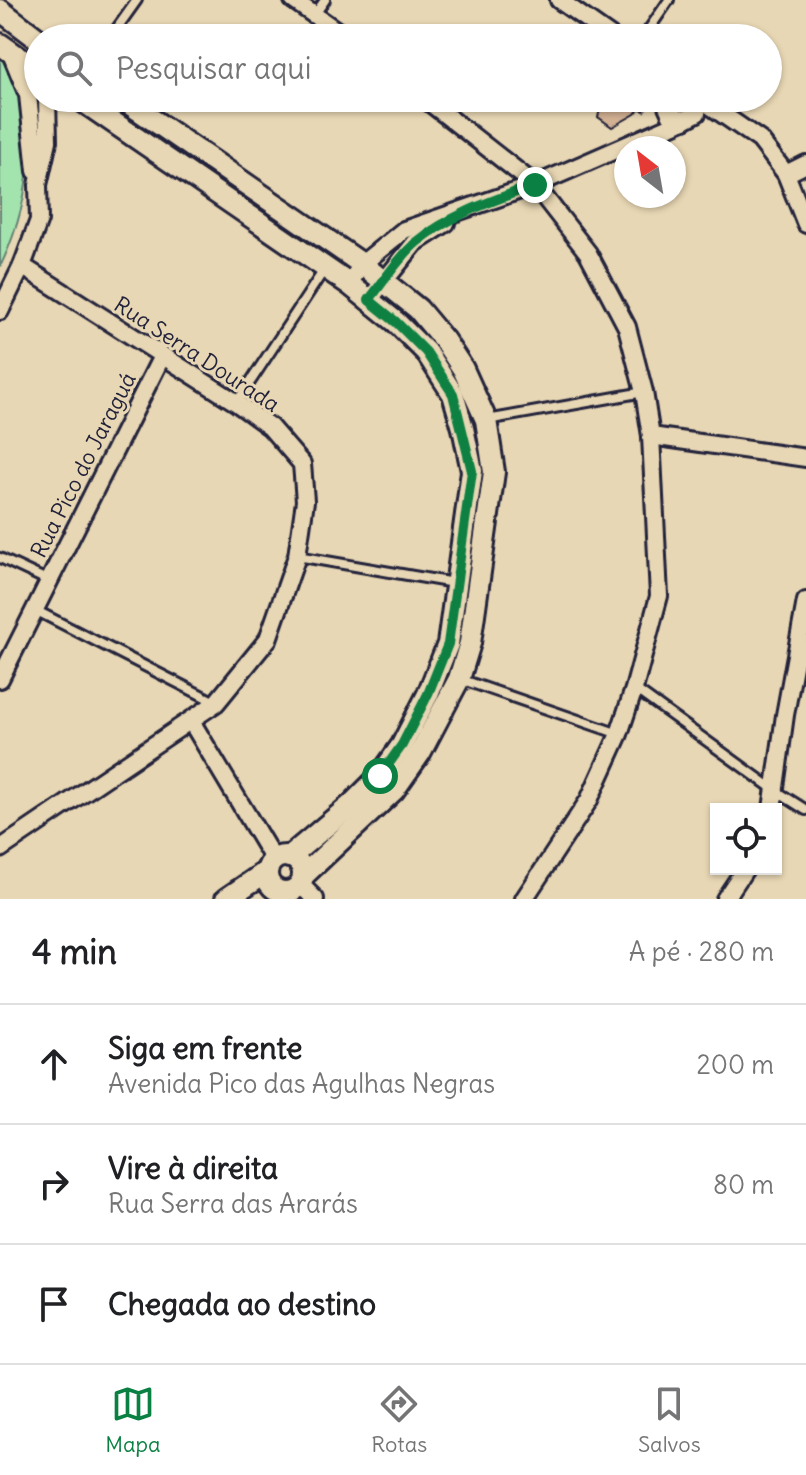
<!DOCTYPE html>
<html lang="pt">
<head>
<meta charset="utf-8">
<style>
  :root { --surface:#fff; --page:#f2f2f2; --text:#202124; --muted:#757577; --line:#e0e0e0; --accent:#0b8043 }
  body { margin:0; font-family:Delius,sans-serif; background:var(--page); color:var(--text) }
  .controls { position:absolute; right:24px; bottom:24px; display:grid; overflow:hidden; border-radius:0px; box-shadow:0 2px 6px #0004 }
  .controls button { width:72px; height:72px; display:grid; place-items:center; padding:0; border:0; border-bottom:2px solid var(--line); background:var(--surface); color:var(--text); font:40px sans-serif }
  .compass { position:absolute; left:614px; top:136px; width:72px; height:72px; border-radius:50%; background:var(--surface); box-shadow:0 2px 6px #0004; rotate:329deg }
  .stop { position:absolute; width:24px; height:24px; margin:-18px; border:6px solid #0b8043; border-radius:50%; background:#fff }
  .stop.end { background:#0b8043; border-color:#fff; box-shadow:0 2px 8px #0008 }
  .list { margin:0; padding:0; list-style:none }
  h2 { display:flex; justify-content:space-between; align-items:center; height:104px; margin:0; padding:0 32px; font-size:34px }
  h2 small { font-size:26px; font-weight:400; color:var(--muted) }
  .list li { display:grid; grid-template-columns:52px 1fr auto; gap:24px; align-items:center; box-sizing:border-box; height:120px; padding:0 32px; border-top:2px solid var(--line) }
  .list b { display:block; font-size:30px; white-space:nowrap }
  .list p { margin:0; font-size:26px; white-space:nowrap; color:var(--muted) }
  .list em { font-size:26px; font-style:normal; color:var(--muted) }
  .icon { flex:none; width:44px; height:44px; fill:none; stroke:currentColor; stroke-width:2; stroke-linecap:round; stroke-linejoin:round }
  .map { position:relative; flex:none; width:806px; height:899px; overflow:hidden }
  .search { position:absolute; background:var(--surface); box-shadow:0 2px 6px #0004; left:24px; right:24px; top:24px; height:88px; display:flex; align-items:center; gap:20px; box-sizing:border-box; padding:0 28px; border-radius:44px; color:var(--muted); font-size:30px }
  .sheet { height:464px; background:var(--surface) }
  nav { display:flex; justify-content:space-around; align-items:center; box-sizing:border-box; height:112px; border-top:2px solid var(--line); background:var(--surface); font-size:22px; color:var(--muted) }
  nav a { display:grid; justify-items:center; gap:4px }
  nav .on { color:var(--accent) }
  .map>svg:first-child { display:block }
  .green { fill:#a3e4ae; stroke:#628374; stroke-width:2 }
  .building { fill:#d2b193; stroke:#22223b; stroke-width:2 }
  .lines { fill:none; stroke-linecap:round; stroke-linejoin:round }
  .service-casing { stroke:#22223b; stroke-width:14 }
  .minor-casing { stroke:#22223b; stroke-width:22 }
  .tertiary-casing { stroke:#22223b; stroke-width:26 }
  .service { stroke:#e8d7b4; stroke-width:8 }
  .minor { stroke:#e8d7b4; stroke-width:16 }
  .tertiary { stroke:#e8d7b4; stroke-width:20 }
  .route { stroke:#0b8043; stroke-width:10 }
  .labels { text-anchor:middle; stroke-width:6; stroke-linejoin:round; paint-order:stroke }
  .street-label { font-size:22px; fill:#22223b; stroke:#e8d7b4 }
</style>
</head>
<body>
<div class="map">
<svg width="806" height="899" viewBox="0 0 806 899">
  <rect width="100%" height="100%" fill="#e8d7b4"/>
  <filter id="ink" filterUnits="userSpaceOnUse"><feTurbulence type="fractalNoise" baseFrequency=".0125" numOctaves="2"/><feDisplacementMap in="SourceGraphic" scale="16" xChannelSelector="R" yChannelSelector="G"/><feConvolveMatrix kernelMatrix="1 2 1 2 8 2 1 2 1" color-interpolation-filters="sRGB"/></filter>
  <g filter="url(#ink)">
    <path class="green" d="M0 51 5 55C11 72 20 90 24 108 35 164 24 217 0 267Z"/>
    <path class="building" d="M603 98H646L650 102 644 111 640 108 635 114 612 127 598 117Z"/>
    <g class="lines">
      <defs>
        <g id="service">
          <path d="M315 14 325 0"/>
          <path d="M110 38 137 0"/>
          <path d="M643 38 669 0"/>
          <path d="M237 402 324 270"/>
          <path d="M487 420 644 392"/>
          <path d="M297 556 454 583"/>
          <path d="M0 558 49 581"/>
          <path d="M35 610 215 702"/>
          <path d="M460 679 619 734"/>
          <path d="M635 689 776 791 806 810"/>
        </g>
        <g id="minor">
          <path d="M293 0 347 38"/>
          <path d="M559 0 613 38"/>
          <path d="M10 51 28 95 36 171"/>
          <path d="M424 98 535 185 588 253 627 327 644 392 651 436 659 596 634 689 619 734 589 800 524 899"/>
          <path d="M668 98 667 106 671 115 684 120 697 113 699 98"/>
          <path d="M699 98 760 140 786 174 806 224"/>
          <path d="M786 174 806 164"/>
          <path d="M349 284 362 264 404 230 535 185 684 120"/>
          <path d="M369 300 415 243 446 223"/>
          <path d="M0 311 22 266 39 220 38 185 48 141 47 98"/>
          <path d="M651 436 806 458"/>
          <path d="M0 679 162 356"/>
          <path d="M191 721 274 860"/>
          <path d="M772 809 785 715 806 601"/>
          <path d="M0 849 216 703 268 639 297 556 305 501 302 464 270 427 237 403 22 266"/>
          <path d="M300 884 315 899"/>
          <path d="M725 899 745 869"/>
        </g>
        <g id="tertiary">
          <path d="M0 10 38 39"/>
          <path d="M0 44 38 71"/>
          <path d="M78 98 349 284 396 322 426 352 453 394 463 428 472 471 448 644 428 694 402 745 380 776 351 805 289 857"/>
          <path d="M121 98 362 264 418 309 444 340 463 369 486 420 494 472 470 643 459 679 420 753 394 790 303 876"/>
          <circle cx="285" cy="874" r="18"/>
          <path d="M226 899 267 871"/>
        </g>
      </defs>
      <use href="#service" class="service-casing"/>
      <use href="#minor" class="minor-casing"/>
      <use href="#tertiary" class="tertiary-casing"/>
      <use href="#service" class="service"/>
      <use href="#minor" class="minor"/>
      <use href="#tertiary" class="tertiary"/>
    </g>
  </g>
  <g class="lines" filter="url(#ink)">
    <path class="route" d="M380 776 402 745 428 694 448 644 472 471 453 394 426 352 396 322 369 300C384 281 399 257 417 242 451 214 495 200 535 185"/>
  </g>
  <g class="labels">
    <g class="street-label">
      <text transform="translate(197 354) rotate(33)" y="8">Rua Serra Dourada</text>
      <text transform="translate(83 465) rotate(-63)" y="8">Rua Pico do Jaraguá</text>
    </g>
  </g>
</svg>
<div class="controls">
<button><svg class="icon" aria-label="locate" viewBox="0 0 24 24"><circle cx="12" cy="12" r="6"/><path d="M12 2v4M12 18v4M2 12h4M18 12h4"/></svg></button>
</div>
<svg class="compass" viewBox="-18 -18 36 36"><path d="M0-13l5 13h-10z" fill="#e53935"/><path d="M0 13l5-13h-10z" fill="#757577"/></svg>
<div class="stop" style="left:380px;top:776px"></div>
<div class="stop end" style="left:535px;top:185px"></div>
<div class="search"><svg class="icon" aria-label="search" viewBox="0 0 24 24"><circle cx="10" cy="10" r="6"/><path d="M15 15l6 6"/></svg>Pesquisar aqui</div>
</div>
<section class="sheet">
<h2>4 min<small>A pé · 280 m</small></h2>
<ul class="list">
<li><svg class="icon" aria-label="ahead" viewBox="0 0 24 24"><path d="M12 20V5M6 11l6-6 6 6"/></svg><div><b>Siga em frente</b><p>Avenida Pico das Agulhas Negras</p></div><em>200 m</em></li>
<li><svg class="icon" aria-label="right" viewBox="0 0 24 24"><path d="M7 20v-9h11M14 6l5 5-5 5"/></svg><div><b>Vire à direita</b><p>Rua Serra das Ararás</p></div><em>80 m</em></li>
<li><svg class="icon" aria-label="arrive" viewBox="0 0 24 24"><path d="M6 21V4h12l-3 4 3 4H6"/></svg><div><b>Chegada ao destino</b></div></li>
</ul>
</section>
<nav>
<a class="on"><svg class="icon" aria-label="map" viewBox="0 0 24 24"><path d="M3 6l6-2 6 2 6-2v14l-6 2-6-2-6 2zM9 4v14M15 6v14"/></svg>Mapa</a>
<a><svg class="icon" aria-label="directions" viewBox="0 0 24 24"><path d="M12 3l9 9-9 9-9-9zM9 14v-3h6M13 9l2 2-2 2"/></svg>Rotas</a>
<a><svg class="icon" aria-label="saved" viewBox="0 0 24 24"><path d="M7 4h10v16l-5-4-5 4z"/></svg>Salvos</a>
</nav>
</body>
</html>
